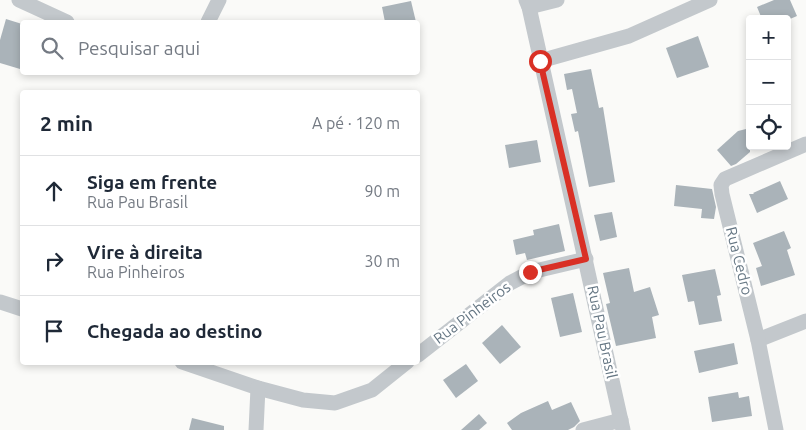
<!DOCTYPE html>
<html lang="pt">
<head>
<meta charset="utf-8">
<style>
  :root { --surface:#fff; --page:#f6f6f7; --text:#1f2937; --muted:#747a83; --line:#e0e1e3 }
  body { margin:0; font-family:Ubuntu,sans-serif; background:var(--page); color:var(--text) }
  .controls { position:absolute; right:15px; top:15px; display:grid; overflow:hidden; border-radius:5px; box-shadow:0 2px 8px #0003 }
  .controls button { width:45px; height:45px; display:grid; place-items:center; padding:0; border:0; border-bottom:1px solid var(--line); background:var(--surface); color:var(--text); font:25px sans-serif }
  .stop { position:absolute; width:15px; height:15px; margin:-11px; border:4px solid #d93025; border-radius:50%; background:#fff }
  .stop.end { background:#d93025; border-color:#fff; box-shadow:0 1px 5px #0008 }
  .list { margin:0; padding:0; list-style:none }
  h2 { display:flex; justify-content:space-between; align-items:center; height:65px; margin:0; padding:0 20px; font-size:21px }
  h2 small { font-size:16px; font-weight:400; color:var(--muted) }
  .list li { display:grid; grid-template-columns:32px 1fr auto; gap:15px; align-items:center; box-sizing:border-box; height:70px; padding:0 20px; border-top:1px solid var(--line) }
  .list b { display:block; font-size:19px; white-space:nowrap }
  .list p { margin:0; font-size:16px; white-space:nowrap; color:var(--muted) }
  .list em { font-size:16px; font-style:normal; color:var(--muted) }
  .icon { flex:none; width:28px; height:28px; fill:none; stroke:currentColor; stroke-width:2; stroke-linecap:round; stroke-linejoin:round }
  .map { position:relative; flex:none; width:806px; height:430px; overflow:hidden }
  .search { position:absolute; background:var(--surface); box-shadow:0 2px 8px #0003; left:20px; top:20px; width:400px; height:55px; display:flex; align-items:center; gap:12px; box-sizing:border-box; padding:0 18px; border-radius:5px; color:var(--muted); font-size:19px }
  .panel { position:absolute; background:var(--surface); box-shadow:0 2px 8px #0003; left:20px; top:90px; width:400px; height:275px; border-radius:5px }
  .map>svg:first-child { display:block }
  .building { fill:#aab3b9 }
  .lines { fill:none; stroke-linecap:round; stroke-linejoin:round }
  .minor { stroke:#c3c8cc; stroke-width:15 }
  .route { stroke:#d93025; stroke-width:6 }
  .labels { text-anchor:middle; stroke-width:5; stroke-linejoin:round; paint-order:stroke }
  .street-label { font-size:15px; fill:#657683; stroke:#fff }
</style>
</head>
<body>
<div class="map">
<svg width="806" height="430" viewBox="0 0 806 430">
  <rect width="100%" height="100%" fill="#fafaf8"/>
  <g class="building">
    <path d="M774 0H790L797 16 790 19H762L757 7Z"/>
    <path d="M411 1 416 22H385L382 7Z"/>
    <path d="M6 19 22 24V60L20 69 0 63V40Z"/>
    <path d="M698 36 709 67 677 78 666 48Z"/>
    <path d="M591 69 599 108 603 107 615 182 589 187 578 131 575 132 571 114 577 113 572 89 567 90 564 74Z"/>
    <path d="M750 128V152L736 164 731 166 717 150 738 131Z"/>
    <path d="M537 140 541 162 509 168 505 145Z"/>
    <path d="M780 181 788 199 757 213 749 194H754L753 193Z"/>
    <path d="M676 185 712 189 716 207 714 219 701 218 702 209 674 206Z"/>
    <path d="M612 212 617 237 600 241 594 215Z"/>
    <path d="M559 224 565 251 527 260 525 253 516 255 513 240 534 235 533 230Z"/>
    <path d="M784 231 791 248 787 250 795 275 761 286 756 268 762 266 753 243Z"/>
    <path d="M629 268 634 292 650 287 659 315 652 317 656 338 616 346 606 304 610 303 603 273Z"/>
    <path d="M715 269 721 295 717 296 722 321 699 325 694 301 688 302 682 275Z"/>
    <path d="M573 293 582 332 560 337 551 298Z"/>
    <path d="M502 325 521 347 500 364 482 343Z"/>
    <path d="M734 343 738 364 699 373 694 351Z"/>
    <path d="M466 364 478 381 456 398 443 380Z"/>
    <path d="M738 392 739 398 749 396 752 416 712 422 708 397Z"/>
    <path d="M548 401 552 410 571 402 580 421 574 427 568 430H512L507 423 521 413Z"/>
    <path d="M479 414 487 423 479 430H461Z"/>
    <path d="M192 418 224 426V430H189Z"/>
  </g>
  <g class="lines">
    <g class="minor">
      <path d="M19 0 67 22"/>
      <path d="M526 0 529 7 623 430"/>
      <path d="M529 7 557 0"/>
      <path d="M208 22 219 0"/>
      <path d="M540 61 629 36 710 0"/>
      <path d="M0 302 22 309"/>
      <path d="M758 340 806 321"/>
      <path d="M418 355 510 283 531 272 586 259"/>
      <path d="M182 362 258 388 303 400 335 403 372 390 407 362"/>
      <path d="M256 430 258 388"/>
      <path d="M583 430 621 420"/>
      <path d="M776 430 758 340 722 194 721 185 725 179 806 144"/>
    </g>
  </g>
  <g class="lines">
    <path class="route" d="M530 272 586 259 540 61"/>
  </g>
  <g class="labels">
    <g class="street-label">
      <text transform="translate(739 261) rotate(76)" y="5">Rua Cedro</text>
      <text transform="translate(472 313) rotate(-37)" y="5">Rua Pinheiros</text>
      <text transform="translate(602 332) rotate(78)" y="5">Rua Pau Brasil</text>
    </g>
  </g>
</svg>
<div class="controls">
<button>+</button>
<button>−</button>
<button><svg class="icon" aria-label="locate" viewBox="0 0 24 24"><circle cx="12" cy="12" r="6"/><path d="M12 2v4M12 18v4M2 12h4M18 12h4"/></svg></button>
</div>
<div class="stop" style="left:540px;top:61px"></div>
<div class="stop end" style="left:530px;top:272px"></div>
<div class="search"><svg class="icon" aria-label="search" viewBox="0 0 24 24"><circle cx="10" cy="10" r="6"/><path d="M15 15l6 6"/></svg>Pesquisar aqui</div>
<section class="panel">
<h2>2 min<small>A pé · 120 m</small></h2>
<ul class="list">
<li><svg class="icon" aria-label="ahead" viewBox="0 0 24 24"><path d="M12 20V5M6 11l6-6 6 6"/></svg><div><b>Siga em frente</b><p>Rua Pau Brasil</p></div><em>90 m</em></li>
<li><svg class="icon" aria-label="right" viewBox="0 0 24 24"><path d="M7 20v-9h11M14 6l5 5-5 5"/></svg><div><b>Vire à direita</b><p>Rua Pinheiros</p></div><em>30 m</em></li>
<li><svg class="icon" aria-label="arrive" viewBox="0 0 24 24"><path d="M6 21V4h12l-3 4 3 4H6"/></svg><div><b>Chegada ao destino</b></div></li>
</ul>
</section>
</div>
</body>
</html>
